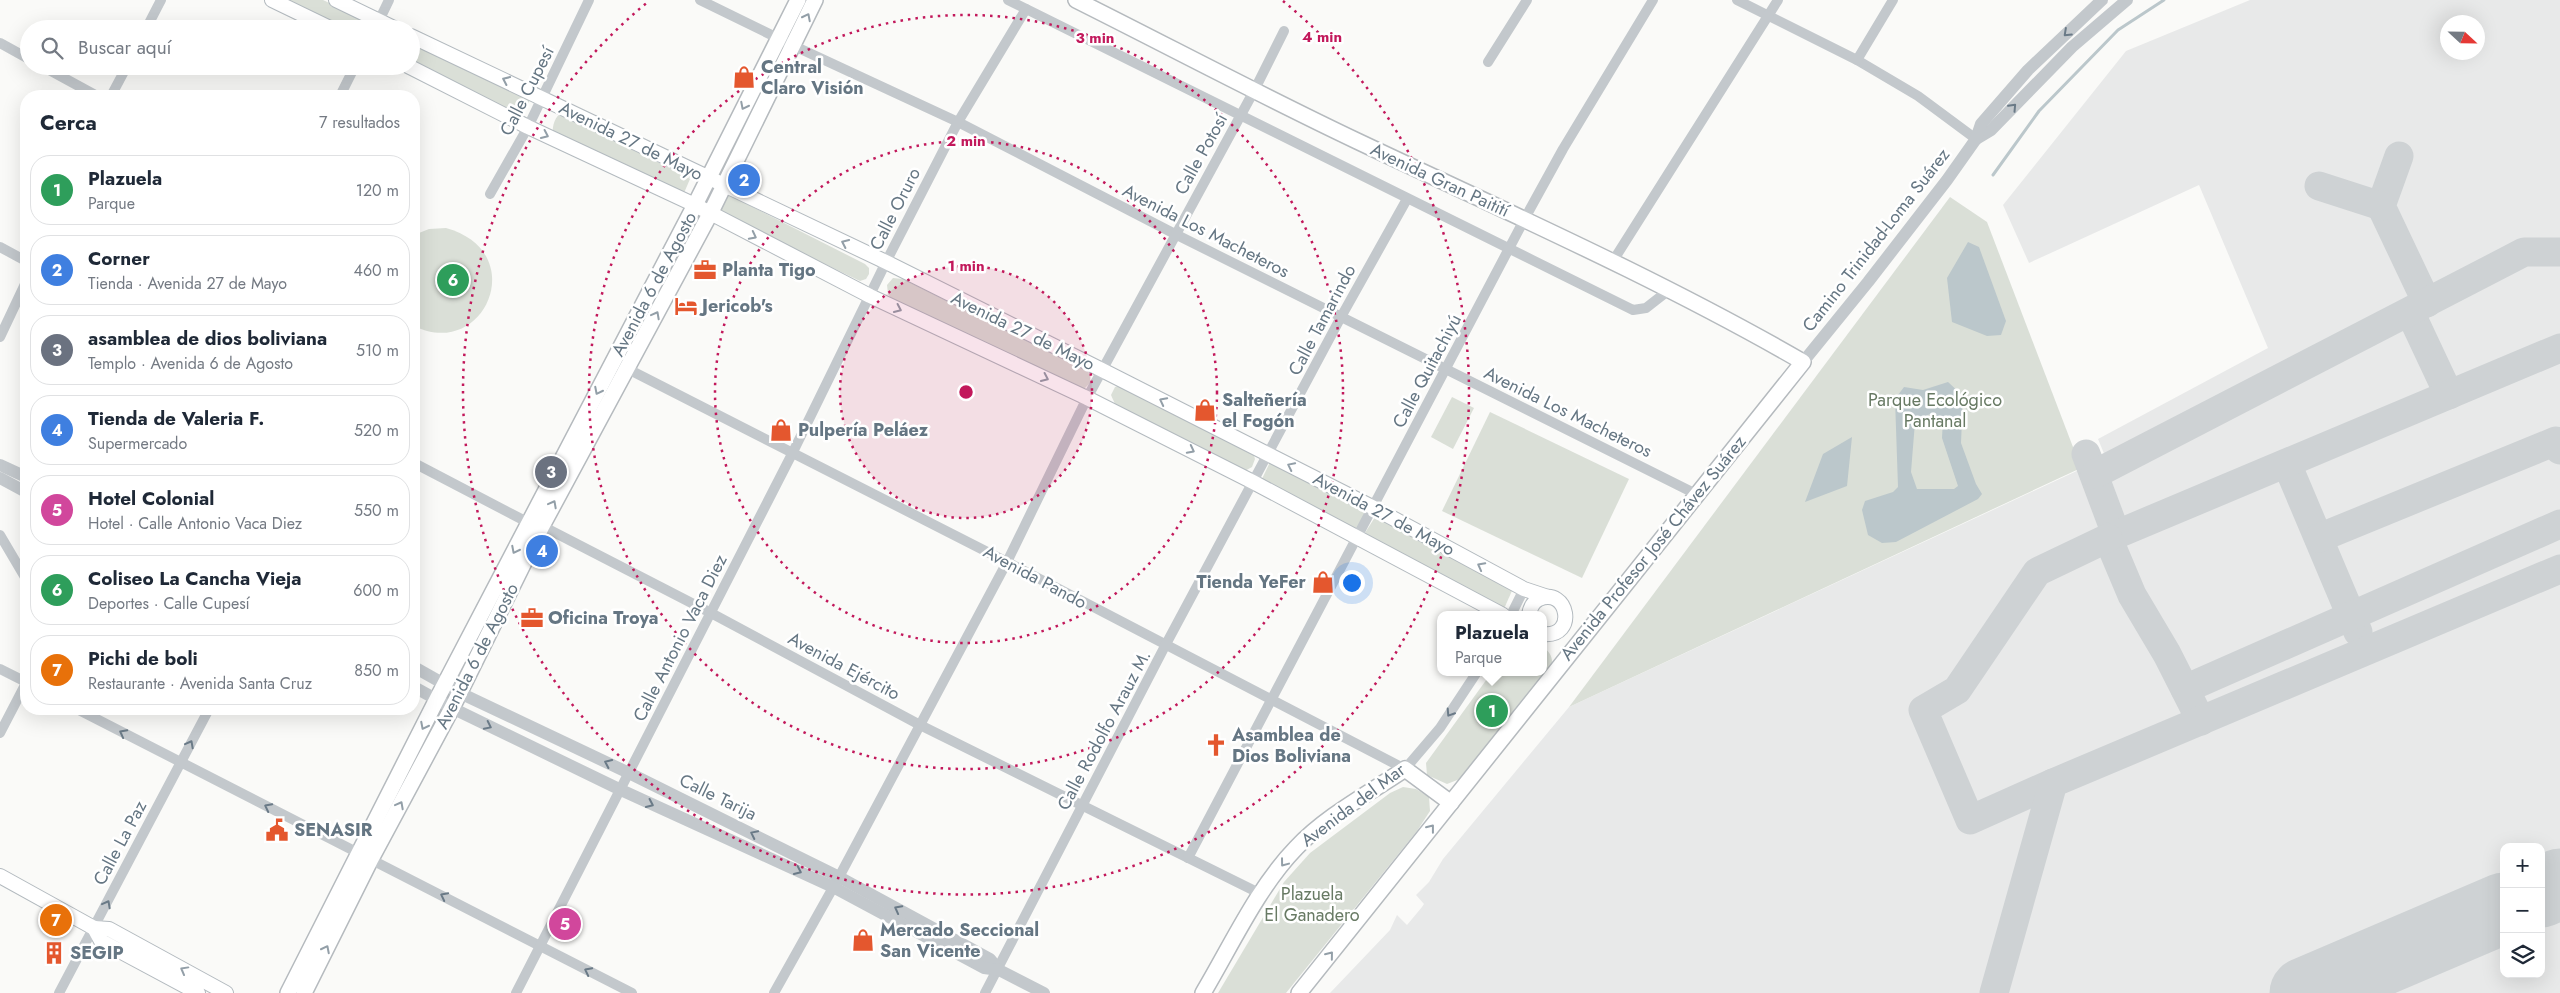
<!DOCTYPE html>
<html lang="es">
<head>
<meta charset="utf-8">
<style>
  :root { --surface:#fff; --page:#f6f6f7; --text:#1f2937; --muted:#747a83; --line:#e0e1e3; --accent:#0b8043 }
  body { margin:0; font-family:Jost,sans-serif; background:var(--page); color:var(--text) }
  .controls { position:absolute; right:15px; bottom:15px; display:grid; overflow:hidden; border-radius:10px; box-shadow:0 5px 20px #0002 }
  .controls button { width:45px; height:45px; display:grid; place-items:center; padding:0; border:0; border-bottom:1px solid var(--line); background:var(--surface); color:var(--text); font:25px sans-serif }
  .compass { position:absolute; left:2440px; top:15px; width:45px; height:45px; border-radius:50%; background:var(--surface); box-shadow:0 5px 20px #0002; rotate:112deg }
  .you { position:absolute; left:1351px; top:582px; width:18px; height:18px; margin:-12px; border:4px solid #fff; border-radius:50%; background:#1a73e8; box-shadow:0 0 0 8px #1a73e833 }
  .badge { display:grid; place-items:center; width:32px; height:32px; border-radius:50%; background:var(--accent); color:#fff; font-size:16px; font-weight:700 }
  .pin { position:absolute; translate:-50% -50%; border:2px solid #fff; box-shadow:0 1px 5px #0006 }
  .popup { position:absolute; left:1437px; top:611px; width:110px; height:65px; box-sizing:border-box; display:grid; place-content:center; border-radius:10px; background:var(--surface); filter:drop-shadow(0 1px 4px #0005); font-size:16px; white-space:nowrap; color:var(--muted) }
  .popup b { font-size:19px; color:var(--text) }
  .popup::after { content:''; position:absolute; left:50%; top:100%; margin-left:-10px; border:10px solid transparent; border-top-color:var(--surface) }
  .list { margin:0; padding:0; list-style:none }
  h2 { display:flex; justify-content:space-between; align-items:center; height:65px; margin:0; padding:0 20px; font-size:21px }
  h2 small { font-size:16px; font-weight:400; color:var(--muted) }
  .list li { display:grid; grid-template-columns:32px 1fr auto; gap:15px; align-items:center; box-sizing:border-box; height:70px; margin:0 10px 10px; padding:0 10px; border:1px solid var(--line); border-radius:20px }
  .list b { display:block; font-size:19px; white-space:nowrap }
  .list p { margin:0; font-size:16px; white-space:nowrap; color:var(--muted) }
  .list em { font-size:16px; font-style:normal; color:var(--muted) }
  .icon { flex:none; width:28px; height:28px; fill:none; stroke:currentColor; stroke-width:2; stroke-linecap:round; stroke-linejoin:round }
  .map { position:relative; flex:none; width:2560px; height:993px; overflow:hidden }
  .search { position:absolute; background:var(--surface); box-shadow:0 5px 20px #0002; left:20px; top:20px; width:400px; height:55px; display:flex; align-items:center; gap:12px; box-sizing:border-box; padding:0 18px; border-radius:28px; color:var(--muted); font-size:19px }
  .panel { position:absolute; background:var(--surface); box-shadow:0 5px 20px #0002; left:20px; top:90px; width:400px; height:625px; border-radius:20px }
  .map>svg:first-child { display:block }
  .built { fill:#e8e9e9; fill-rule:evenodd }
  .green { fill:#dadfd7 }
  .water { fill:#bbc7cb; fill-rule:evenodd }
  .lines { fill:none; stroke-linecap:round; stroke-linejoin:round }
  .stream { stroke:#bbc7cb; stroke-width:3 }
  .taxiway { stroke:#ced2d4; stroke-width:29 }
  .runway { stroke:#ced2d4; stroke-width:71 }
  .secondary-casing { stroke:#b3babf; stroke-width:16 }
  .primary-casing { stroke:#b5babe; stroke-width:18 }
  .minor { stroke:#c3c8cc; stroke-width:10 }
  .tertiary { stroke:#c3c8cc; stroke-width:12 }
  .secondary { stroke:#fff; stroke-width:14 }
  .primary { stroke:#fff; stroke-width:15 }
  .oneway { stroke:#939fa8 }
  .oneway2 { stroke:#6a7a87 }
  .ring { fill:none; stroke:#c2185b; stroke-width:2.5; stroke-dasharray:2.5 5 }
  .labels { text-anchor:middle; stroke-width:5; stroke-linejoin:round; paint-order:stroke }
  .poi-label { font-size:18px; font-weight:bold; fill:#657683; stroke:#fff; text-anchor:start }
  .street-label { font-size:18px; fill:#657683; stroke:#fff }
  .park-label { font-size:18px; fill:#687a64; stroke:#fff }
  .centre { fill:#c2185b; stroke:#fff; stroke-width:2.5 }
  .ring-label { font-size:15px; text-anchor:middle; font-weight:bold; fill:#c2185b; stroke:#fff; stroke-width:5; stroke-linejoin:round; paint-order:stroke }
</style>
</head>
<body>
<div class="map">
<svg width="2560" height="993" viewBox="0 0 2560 993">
  <rect width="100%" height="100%" fill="#fafaf8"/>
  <path class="built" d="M2250 0H2560V993H1330L1390 930 1397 915 1407 925 1422 907 1424 904 1416 895 1429 882 1443 859 1569 707 2081 469 2078 457 2094 451 2098 459 2105 456 2098 439 2268 348 2199 185 2029 263 2003 205 2126 51ZM2448 22H2478V52H2448ZM2504 847H2541V974H2504Z"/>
  <g class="green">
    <path d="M280 0H323L363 19 362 29H341Z"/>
    <path d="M411 41 530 99 523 116 520 117 411 63Z"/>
    <path d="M563 112 609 135 615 141 688 177 690 179 684 193 553 134C552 125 555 116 563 112Z"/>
    <path d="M725 193 865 264 869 268V274L866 279 860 281 716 212Z"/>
    <path d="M1950 197 1987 222 2081 468 1569 707Z"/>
    <path d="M446 228C532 252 484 361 414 326V235L429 229Z"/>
    <path d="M893 278 903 279 1087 371 1090 375V383L1083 390 892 300 888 294 887 285Z"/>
    <path d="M1124 384 1253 452 1255 459 1252 467 1243 472 1233 468 1115 404 1111 395 1115 387Z"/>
    <path d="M1452 397 1474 408 1453 449 1431 437Z"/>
    <path d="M1490 412 1629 479 1582 578 1442 511Z"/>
    <path d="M1271 460 1368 509 1354 533 1261 481Z"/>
    <path d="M1377 514 1515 584 1503 611 1363 536Z"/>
    <path d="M1543 647C1553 654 1553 661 1552 672L1465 777 1447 784 1427 775 1426 763 1492 672H1543Z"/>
    <path d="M1403 787 1416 789 1429 797 1430 811 1417 831 1286 993H1218L1284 882 1310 853 1390 793Z"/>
  </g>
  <g class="water">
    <path d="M1968 242 1979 247 2006 321 2001 335 1987 336 1952 322 1947 278Z"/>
    <path d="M1948 382 1963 396 1961 443 1976 484 1982 494 1978 499 1896 542 1882 543 1868 535 1862 510 1865 501 1893 492 1898 487 1895 399 1904 387 1923 390ZM1930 414 1943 419 1942 438 1958 486 1954 489H1917L1911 472 1915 422Z"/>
    <path d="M1852 437 1847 486 1805 502 1823 454Z"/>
  </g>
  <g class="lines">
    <path class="stream" d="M1993 175 2039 111 2118 30 2164 0"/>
    <g class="taxiway">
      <path d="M2399 156 2381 206 2427 303"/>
      <path d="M2319 186 2381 206"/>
      <path d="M2410 312 2449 395"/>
      <path d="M2086 454 2116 534"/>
      <path d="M2287 464 2358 632"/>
      <path d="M2095 474 2524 252H2560"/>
      <path d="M2319 538 2556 441 2560 450"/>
      <path d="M2185 689 2560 524"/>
      <path d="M2201 721 2167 654 2132 595 2108 538 2560 348"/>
      <path d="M2053 783 1970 820 1923 710 1957 690 2037 572 2108 538"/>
      <path d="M1994 993 2053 783 2560 569"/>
    </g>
    <g class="runway">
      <path d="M2541 892 2560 884"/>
      <path d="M2305 993 2504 908"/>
    </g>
    <defs>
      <g id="secondary">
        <path d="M272 0 332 29"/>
        <path d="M336 0 396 29"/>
        <path d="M411 36 886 262 1102 370 1374 508 1524 589 1548 597"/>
        <path d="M408 66 528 127 695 205 870 296 1087 398 1253 482 1503 615"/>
        <path d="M1529 615C1530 608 1533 602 1539 599 1568 586 1578 638 1543 634"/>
        <path d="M0 876 94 928"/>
        <path d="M198 993 101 941 94 928 109 929 226 993"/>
      </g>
      <g id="primary">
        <path d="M1076 0C1170 47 1262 96 1357 141 1507 212 1659 279 1803 362L1299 993"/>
        <path d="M288 993 437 699 695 205 798 0"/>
        <path d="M304 993 371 859 452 708 542 526 710 214 815 0"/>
        <path d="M1203 993C1231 946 1258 887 1296 848 1326 816 1368 794 1405 769L1451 803"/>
      </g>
    </defs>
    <use href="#secondary" class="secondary-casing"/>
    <use href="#primary" class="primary-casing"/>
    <g class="minor">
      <path d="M700 0 792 45 958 122 1175 234 1696 494"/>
      <path d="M1008 0 1633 310 1646 308 1669 290"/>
      <path d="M1737 0 1857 60 1918 96 1976 139"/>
      <path d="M146 29 161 0"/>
      <path d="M375 29 389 0"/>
      <path d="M0 43 29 59"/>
      <path d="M1857 60 1893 0"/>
      <path d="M1488 62 1527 0"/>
      <path d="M42 66 97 96"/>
      <path d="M111 96 127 66"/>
      <path d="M340 96 355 66"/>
      <path d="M490 194 528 127 589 0"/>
      <path d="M0 247 26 261"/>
      <path d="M1613 261 1778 0"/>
      <path d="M0 337 26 282"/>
      <path d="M622 366 1007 562 1405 769 1440 728 1477 672"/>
      <path d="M414 463 529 523 542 526 711 613 920 725 1261 894"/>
      <path d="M0 535 26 579"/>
      <path d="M1511 615 1524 589"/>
      <path d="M0 669 26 682"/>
      <path d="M77 709 632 993"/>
      <path d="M0 733 26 683"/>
      <path d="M1188 858 1524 220 1563 149 1653 0"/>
      <path d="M59 993 209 709"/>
      <path d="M516 993 793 452 886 262 958 122 1026 9"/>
      <path d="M774 993 839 877 1007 562 1087 398 1255 89 1284 31"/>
      <path d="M985 993 1165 646 1341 317 1407 199"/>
    </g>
    <g class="tertiary">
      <path d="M1976 139 1991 130 2072 47 2127 0"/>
      <path d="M1803 362 1868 282 1947 180 1976 139 1981 124 2028 70 2102 0"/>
      <path d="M0 465 26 477"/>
      <path d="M0 478 26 492"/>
      <path d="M414 667 460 693 629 773 839 877 990 959 999 970"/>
      <path d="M414 687 452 708 621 790 833 887 984 968 999 970 1044 993"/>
    </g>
    <use href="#secondary" class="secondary"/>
    <use href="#primary" class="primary"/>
  </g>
  <defs><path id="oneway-chevron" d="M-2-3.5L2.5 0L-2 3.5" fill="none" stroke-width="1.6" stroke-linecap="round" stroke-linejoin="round" transform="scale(1.25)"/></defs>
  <g class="oneway">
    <use href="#oneway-chevron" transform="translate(807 17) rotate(-63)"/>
    <use href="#oneway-chevron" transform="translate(506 80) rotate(-155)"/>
    <use href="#oneway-chevron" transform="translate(744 106) rotate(117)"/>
    <use href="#oneway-chevron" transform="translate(545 135) rotate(25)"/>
    <use href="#oneway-chevron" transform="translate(753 236) rotate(27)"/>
    <use href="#oneway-chevron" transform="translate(845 243) rotate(-155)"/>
    <use href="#oneway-chevron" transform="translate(898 309) rotate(25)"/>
    <use href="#oneway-chevron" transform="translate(656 315) rotate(-62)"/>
    <use href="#oneway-chevron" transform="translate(1045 378) rotate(25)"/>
    <use href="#oneway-chevron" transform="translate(598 391) rotate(117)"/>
    <use href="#oneway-chevron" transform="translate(1163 401) rotate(-153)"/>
    <use href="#oneway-chevron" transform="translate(1191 450) rotate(27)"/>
    <use href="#oneway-chevron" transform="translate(1291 466) rotate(-154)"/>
    <use href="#oneway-chevron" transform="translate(553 504) rotate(-62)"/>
    <use href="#oneway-chevron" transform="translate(515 550) rotate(117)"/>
    <use href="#oneway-chevron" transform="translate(1481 566) rotate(-152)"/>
    <use href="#oneway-chevron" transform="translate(424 726) rotate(117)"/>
    <use href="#oneway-chevron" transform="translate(400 805) rotate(-62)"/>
    <use href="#oneway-chevron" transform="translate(1431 828) rotate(-52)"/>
    <use href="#oneway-chevron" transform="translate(1284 863) rotate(127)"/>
    <use href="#oneway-chevron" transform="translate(326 949) rotate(-63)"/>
    <use href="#oneway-chevron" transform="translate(1330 955) rotate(-51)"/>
    <use href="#oneway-chevron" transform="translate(184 970) rotate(-151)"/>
  </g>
  <g class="oneway2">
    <use href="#oneway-chevron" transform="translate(2067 33) rotate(137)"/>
    <use href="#oneway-chevron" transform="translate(2013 107) rotate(-47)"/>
    <use href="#oneway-chevron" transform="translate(1450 713) rotate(123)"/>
    <use href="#oneway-chevron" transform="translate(488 726) rotate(26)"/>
    <use href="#oneway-chevron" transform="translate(123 733) rotate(-152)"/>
    <use href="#oneway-chevron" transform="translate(190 744) rotate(-62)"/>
    <use href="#oneway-chevron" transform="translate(608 763) rotate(-155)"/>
    <use href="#oneway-chevron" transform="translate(650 804) rotate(25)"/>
    <use href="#oneway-chevron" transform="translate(268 807) rotate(-153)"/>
    <use href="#oneway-chevron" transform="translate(754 834) rotate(-154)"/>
    <use href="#oneway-chevron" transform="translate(798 871) rotate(25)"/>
    <use href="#oneway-chevron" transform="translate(444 896) rotate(-153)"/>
    <use href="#oneway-chevron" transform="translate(107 904) rotate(-62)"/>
    <use href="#oneway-chevron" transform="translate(898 909) rotate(-152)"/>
    <use href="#oneway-chevron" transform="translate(588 971) rotate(-153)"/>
  </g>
  <circle cx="966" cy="392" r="126" fill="#c2185b" fill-opacity=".12"/>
  <g class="ring">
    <circle cx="966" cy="392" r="126"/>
    <circle cx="966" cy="392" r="251"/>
    <circle cx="966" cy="392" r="377"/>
    <path d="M1283 1A503 503 0 1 1 649 1"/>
  </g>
  <defs>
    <symbol id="shop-bare" viewBox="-9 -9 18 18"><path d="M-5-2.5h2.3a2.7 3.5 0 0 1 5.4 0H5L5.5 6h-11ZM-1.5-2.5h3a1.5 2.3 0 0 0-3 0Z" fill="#e4572e" stroke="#fff" stroke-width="2.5" paint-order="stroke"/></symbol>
    <symbol id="office-bare" viewBox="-9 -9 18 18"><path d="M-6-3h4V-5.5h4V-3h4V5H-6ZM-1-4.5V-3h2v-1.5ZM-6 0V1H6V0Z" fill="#e4572e" stroke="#fff" stroke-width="2.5" paint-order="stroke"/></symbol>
    <symbol id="hotel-bare" viewBox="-9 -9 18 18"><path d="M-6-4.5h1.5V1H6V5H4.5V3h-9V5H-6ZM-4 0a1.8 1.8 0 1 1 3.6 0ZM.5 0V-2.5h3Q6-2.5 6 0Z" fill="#e4572e" stroke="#fff" stroke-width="2.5" paint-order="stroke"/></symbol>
    <symbol id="church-bare" viewBox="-9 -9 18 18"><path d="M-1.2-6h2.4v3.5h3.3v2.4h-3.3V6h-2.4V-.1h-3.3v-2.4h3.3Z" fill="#e4572e" stroke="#fff" stroke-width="2.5" paint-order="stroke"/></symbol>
    <symbol id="civic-bare" viewBox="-9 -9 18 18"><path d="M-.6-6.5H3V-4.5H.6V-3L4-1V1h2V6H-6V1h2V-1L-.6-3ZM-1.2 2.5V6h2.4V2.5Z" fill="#e4572e" stroke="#fff" stroke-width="2.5" paint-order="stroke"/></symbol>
    <symbol id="building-bare" viewBox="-9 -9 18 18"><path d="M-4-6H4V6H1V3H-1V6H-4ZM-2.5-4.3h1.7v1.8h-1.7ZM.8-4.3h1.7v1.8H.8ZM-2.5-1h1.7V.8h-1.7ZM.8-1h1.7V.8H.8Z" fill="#e4572e" stroke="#fff" stroke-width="2.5" paint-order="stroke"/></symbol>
  </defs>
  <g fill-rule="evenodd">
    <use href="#shop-bare" x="728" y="61" width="32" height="32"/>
    <use href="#office-bare" x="689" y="254" width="32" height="32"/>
    <use href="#hotel-bare" x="670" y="290" width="32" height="32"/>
    <use href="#shop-bare" x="1189" y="394" width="32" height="32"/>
    <use href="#shop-bare" x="765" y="414" width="32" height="32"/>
    <use href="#shop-bare" x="1307" y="566" width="32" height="32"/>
    <use href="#office-bare" x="516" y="602" width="32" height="32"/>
    <use href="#church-bare" x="1200" y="729" width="32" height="32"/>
    <use href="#civic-bare" x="261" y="814" width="32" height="32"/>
    <use href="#shop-bare" x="847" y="924" width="32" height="32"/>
    <use href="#building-bare" x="38" y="937" width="32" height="32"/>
  </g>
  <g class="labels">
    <g class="poi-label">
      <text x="761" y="73">Central<tspan x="761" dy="21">Claro Visión</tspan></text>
      <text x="722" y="276">Planta Tigo</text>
      <text x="702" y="312">Jericob's</text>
      <text x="1222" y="406">Salteñería<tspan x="1222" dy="21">el Fogón</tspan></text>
      <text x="798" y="436">Pulpería Peláez</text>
      <text x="1306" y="588" text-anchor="end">Tienda YeFer</text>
      <text x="548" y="624">Oficina Troya</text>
      <text x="1232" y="741">Asamblea de<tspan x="1232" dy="21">Dios Boliviana</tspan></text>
      <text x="294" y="836">SENASIR</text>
      <text x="880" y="936">Mercado Seccional<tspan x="880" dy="21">San Vicente</tspan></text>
      <text x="70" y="959">SEGIP</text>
    </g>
    <g class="street-label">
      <text transform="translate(527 91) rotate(-63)" y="6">Calle Cupesí</text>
      <text transform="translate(631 141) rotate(26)" y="6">Avenida 27 de Mayo</text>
      <text transform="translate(1201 154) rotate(-61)" y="6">Calle Potosí</text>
      <text transform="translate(1440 180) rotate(25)" y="6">Avenida Gran Paitití</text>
      <text transform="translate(895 209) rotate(-63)" y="6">Calle Oruro</text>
      <text transform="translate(1206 231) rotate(27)" y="6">Avenida Los Macheteros</text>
      <text transform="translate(1876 240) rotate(-52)" y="6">Camino Trinidad-Loma Suárez</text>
      <text transform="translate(654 284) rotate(-62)" y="6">Avenida 6 de Agosto</text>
      <text transform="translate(1322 320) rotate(-62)" y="6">Calle Tamarindo</text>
      <text transform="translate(1023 331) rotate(26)" y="6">Avenida 27 de Mayo</text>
      <text transform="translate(1427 371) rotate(-62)" y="6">Calle Quitachiyú</text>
      <text transform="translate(1568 412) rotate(26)" y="6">Avenida Los Macheteros</text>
      <text transform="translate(1384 514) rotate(28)" y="6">Avenida 27 de Mayo</text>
      <text transform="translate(1653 548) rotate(-51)" y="6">Avenida Profesor José Chávez Suárez</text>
      <text transform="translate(1035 577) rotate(28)" y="6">Avenida Pando</text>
      <text transform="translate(680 638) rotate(-63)" y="6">Calle Antonio Vaca Diez</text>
      <text transform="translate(477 656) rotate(-63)" y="6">Avenida 6 de Agosto</text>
      <text transform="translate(844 666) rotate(28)" y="6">Avenida Ejército</text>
      <text transform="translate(1104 730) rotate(-62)" y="6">Calle Rodolfo Arauz M.</text>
      <text transform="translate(718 797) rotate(26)" y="6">Calle Tarija</text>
      <text transform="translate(1353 805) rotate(-37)" y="6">Avenida del Mar</text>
      <text transform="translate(120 843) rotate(-62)" y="6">Calle La Paz</text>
    </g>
    <g class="park-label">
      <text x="1935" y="406">Parque Ecológico<tspan x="1935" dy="21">Pantanal</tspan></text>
      <text x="1312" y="900">Plazuela<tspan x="1312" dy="21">El Ganadero</tspan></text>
    </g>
  </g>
  <circle cx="966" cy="392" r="8" class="centre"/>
  <g class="ring-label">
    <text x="1322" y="42">4 min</text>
    <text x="1095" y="43">3 min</text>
    <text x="966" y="146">2 min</text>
    <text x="966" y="271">1 min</text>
  </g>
</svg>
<div class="controls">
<button>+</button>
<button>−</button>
<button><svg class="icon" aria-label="layers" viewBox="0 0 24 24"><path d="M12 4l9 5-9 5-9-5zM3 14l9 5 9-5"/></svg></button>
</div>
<svg class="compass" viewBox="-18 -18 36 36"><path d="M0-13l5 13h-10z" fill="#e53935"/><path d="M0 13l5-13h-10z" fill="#747a83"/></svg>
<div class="you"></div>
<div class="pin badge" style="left:1492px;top:711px;background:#2e9e5b">1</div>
<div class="popup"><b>Plazuela</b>Parque</div>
<div class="pin badge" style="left:744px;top:180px;background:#3f7fe0">2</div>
<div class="pin badge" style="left:551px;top:472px;background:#6b7280">3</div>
<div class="pin badge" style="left:542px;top:551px;background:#3f7fe0">4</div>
<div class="pin badge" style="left:565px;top:924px;background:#d1479c">5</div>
<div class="pin badge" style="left:453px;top:280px;background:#2e9e5b">6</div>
<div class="pin badge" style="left:56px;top:920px;background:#e8710a">7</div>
<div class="search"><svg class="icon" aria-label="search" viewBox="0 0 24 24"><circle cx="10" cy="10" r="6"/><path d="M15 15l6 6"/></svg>Buscar aquí</div>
<section class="panel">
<h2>Cerca<small>7 resultados</small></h2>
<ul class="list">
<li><span class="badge" style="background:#2e9e5b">1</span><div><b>Plazuela</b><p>Parque</p></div><em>120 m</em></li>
<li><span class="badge" style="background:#3f7fe0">2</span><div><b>Corner</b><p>Tienda · Avenida 27 de Mayo</p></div><em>460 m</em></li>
<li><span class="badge" style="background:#6b7280">3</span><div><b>asamblea de dios boliviana</b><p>Templo · Avenida 6 de Agosto</p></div><em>510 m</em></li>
<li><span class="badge" style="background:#3f7fe0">4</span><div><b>Tienda de Valeria F.</b><p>Supermercado</p></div><em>520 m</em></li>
<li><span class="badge" style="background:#d1479c">5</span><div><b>Hotel Colonial</b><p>Hotel · Calle Antonio Vaca Diez</p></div><em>550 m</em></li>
<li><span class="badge" style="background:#2e9e5b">6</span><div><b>Coliseo La Cancha Vieja</b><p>Deportes · Calle Cupesí</p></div><em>600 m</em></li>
<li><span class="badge" style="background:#e8710a">7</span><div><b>Pichi de boli</b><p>Restaurante · Avenida Santa Cruz</p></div><em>850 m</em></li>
</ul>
</section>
</div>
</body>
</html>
